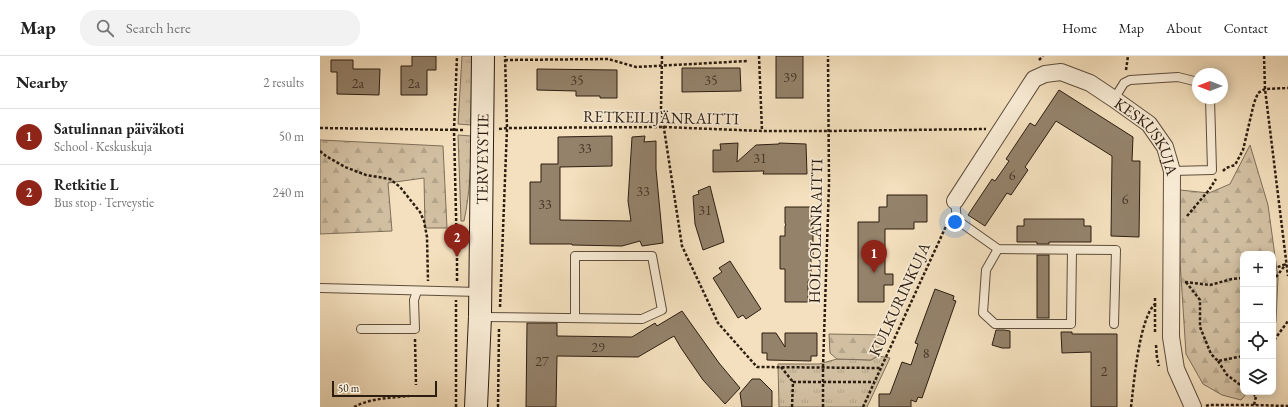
<!DOCTYPE html>
<html lang="en">
<head>
<meta charset="utf-8">
<style>
  :root { --surface:#fff; --page:#f2f2f2; --text:#222; --muted:#767676; --line:#e0e0e0; --accent:#8f2418 }
  body { margin:0; font-family:"EB Garamond",serif; background:var(--page); color:var(--text) }
  .controls { position:absolute; right:12px; bottom:12px; display:grid; overflow:hidden; border-radius:8px; box-shadow:0 2px 10px #0003 }
  .controls button { width:36px; height:36px; display:grid; place-items:center; padding:0; border:0; border-bottom:1px solid var(--line); background:var(--surface); color:var(--text); font:20px sans-serif }
  .compass { position:absolute; left:872px; top:12px; width:36px; height:36px; border-radius:50%; background:var(--surface); box-shadow:0 2px 10px #0003; rotate:270deg }
  .scale { position:absolute; left:12px; bottom:10px; width:105px; box-sizing:border-box; padding-left:4px; border:2px solid #2c1d11; border-top:0; font-size:11px; line-height:14px; white-space:nowrap; color:#2c1d11; -webkit-text-stroke:3px #f8ebd5; paint-order:stroke }
  .you { position:absolute; left:635px; top:166px; width:14px; height:14px; margin:-10px; border:3px solid #fff; border-radius:50%; background:#1a73e8; box-shadow:0 0 0 6px #1a73e833 }
  .badge { display:grid; place-items:center; width:26px; height:26px; border-radius:50%; background:var(--accent); color:#fff; font-size:13px; font-weight:700 }
  .pin { position:absolute; translate:-50% -33px; filter:drop-shadow(0 1px 2px #0008) }
  .pin::after { content:''; position:absolute; top:21px; width:14px; height:12px; background:inherit; clip-path:polygon(0 0,100% 0,50% 100%) }
  .list { margin:0; padding:0; list-style:none }
  h2 { display:flex; justify-content:space-between; align-items:center; height:52px; margin:0; padding:0 16px; font-size:17px }
  h2 small { font-size:13px; font-weight:400; color:var(--muted) }
  .list li { display:grid; grid-template-columns:26px 1fr auto; gap:12px; align-items:center; box-sizing:border-box; height:56px; padding:0 16px; border-top:1px solid var(--line) }
  .list b { display:block; font-size:15px; white-space:nowrap }
  .list p { margin:0; font-size:13px; white-space:nowrap; color:var(--muted) }
  .list em { font-size:13px; font-style:normal; color:var(--muted) }
  .icon { flex:none; width:22px; height:22px; fill:none; stroke:currentColor; stroke-width:2; stroke-linecap:round; stroke-linejoin:round }
  .map { position:relative; flex:none; width:968px; height:351px; overflow:hidden }
  header { display:flex; align-items:center; gap:24px; box-sizing:border-box; height:56px; padding:0 20px; background:var(--surface); border-bottom:1px solid var(--line) }
  header strong { font-size:19px }
  nav { display:flex; gap:22px; margin-inline-start:auto; font-size:14px }
  .search { width:280px; height:36px; background:var(--page); display:flex; align-items:center; gap:10px; box-sizing:border-box; padding:0 14px; border-radius:16px; color:var(--muted); font-size:15px }
  main { display:flex }
  aside { flex:1; background:var(--surface) }
  .map>svg:first-child { display:block }
  .grass { fill:url(#grass-tufts); stroke:#7f6e59 }
  .forest { fill:url(#forest-firs); stroke:#7f6e59 }
  .building { fill:#94826b; stroke:#2c1d11 }
  .lines { fill:none; stroke-linecap:round; stroke-linejoin:round }
  .service-casing { stroke:#5e4e3c; stroke-width:10 }
  .minor-casing { stroke:#5e4e3c; stroke-width:18 }
  .secondary-casing { stroke:#2c1d11; stroke-width:24 }
  .path { stroke:#2c1d11; stroke-width:2.5; stroke-dasharray:3 2; stroke-linecap:butt }
  .service { stroke:#f8ebd5; stroke-width:8 }
  .minor { stroke:#f8ebd5; stroke-width:16 }
  .secondary { stroke:#f8ebd5; stroke-width:22 }
  .labels { text-anchor:middle; stroke-width:3.5; stroke-linejoin:round; paint-order:stroke }
  .number-label { font-size:14px; fill:#463628 }
  .street-label { font-size:16px; fill:#2c1d11; stroke:#f8ebd5 }
</style>
</head>
<body>
<header>
<strong>Map</strong>
<div class="search"><svg class="icon" aria-label="search" viewBox="0 0 24 24"><circle cx="10" cy="10" r="6"/><path d="M15 15l6 6"/></svg>Search here</div>
<nav><a>Home</a><a>Map</a><a>About</a><a>Contact</a></nav>
</header>
<main>
<aside>
<h2>Nearby<small>2 results</small></h2>
<ul class="list">
<li><span class="badge">1</span><div><b>Satulinnan päiväkoti</b><p>School · Keskuskuja</p></div><em>50 m</em></li>
<li><span class="badge">2</span><div><b>Retkitie L</b><p>Bus stop · Terveystie</p></div><em>240 m</em></li>
</ul>
</aside>
<div class="map">
<svg width="968" height="351" viewBox="0 0 968 351">
  <defs>
    <pattern id="grass-tufts" width="24" height="20" patternUnits="userSpaceOnUse"><rect width="24" height="20" fill="#d2bfa1"/><path d="M3 7l-1-3M5 7V3M7 7l1-3M15 17l-1-3M17 17v-4M19 17l1-3" fill="none" stroke="#b4a48a"/></pattern>
    <pattern id="forest-firs" width="22" height="20" patternUnits="userSpaceOnUse"><rect width="22" height="20" fill="#d2bfa1"/><path d="M5 1l3.5 6h-7zM16 11l3.5 6h-7z" fill="#b4a48a"/></pattern>
  </defs>
  <rect width="100%" height="100%" fill="#f4e0be"/>
  <filter id="stains"><feTurbulence type="fractalNoise" baseFrequency=".005" numOctaves="4"/><feColorMatrix values="0 0 0 0 .2 0 0 0 0 .09 0 0 0 0 .02 0 0 0 .5 -.17"/></filter>
  <radialGradient id="worn" r=".72"><stop offset=".6" stop-color="#630" stop-opacity="0"/><stop offset="1" stop-color="#630" stop-opacity=".3"/></radialGradient>
  <g class="grass">
    <path d="M142 0H152L151 69 138 68Z"/>
    <path d="M138 79 151 80C151 108 150 137 144 165H141Z"/>
    <path d="M558 300 570 302 547 351H459L458 308H499L517 303 551 304Z"/>
  </g>
  <g class="forest">
    <path d="M0 84 123 90 127 172H105L104 122 68 127 72 175 0 178Z"/>
    <path d="M930 89 948 149 958 222 956 265 953 281V198H923V336H928L921 344 902 339 883 328 866 298 860 205V134L889 137 910 128Z"/>
    <path d="M509 278 568 279 558 300 551 304 517 303 510 297Z"/>
  </g>
  <g class="building">
    <path d="M92 0H116V14H107V39H81V10H92Z"/>
    <rect x="456" y="0" width="27" height="42"/>
    <path d="M11 4H33V13H60L59 39 17 38V16H11Z"/>
    <path d="M362 12H420L421 35 362 36Z"/>
    <path d="M217 13 297 14V42H280V40H256V35L217 34Z"/>
    <path d="M739 34 813 81 812 105H820L819 181 791 180 792 100 736 65 705 111 708 114 691 139 687 137 665 170 648 159 672 123 675 125 689 105 686 103 710 67 715 70Z"/>
    <path d="M292 80V110L240 111V164L311 165 308 145 312 81 325 80 324 86 336 85V113L343 187 322 190 320 185 302 190 252 189V188H210V126H221V108H238V81Z"/>
    <path d="M418 87 417 106 436 89 459 88V87L486 88 487 118H443L444 115 393 116V94H401L400 88Z"/>
    <path d="M390 130 404 186 383 194 375 168 373 140 379 138 378 135Z"/>
    <path d="M567 139H607V166H594V173H565V218H573V229H564V246H538V166H559V151H567Z"/>
    <path d="M465 151H493V200H491V225H488V246H465V213H460V180H465V170L466 169 465 167Z"/>
    <path d="M704 163H764V170H771V186H729V188H717V186H697V170H704Z"/>
    <rect x="717" y="199" width="12" height="63"/>
    <path d="M410 205 441 253 426 263 423 259 418 262 393 222 402 216 399 212Z"/>
    <path d="M615 233 634 240 633 244 636 245 602 342 598 341 596 346 591 344V351H559V338H570L582 306 591 309 598 288 595 287Z"/>
    <path d="M362 255 399 307 420 332 405 348 383 324 361 292 354 280 318 301 237 300 236 351H206L207 267H237V280L312 281 335 267 337 270Z"/>
    <path d="M676 274H684L690 275V292H682L672 289Z"/>
    <path d="M741 276H752V278H797V351H771V296L742 297Z"/>
    <path d="M442 277H456L465 291V277H497V300H491V305L447 304V297H442Z"/>
    <path d="M432 323H440L452 335V351H422L420 337Z"/>
  </g>
  <g class="lines">
    <defs>
      <g id="service">
        <path d="M794 43 804 27 810 24 858 21 878 26"/>
        <path d="M852 115 892 114 890 42"/>
        <path d="M635 145 637 164 678 193 796 194 794 268"/>
        <path d="M678 193 666 214 663 257 675 268H751L752 194"/>
        <path d="M0 232 159 236"/>
        <path d="M161 261 322 263 342 254 332 200H255V262"/>
        <path d="M41 273H95L94 244 97 235"/>
      </g>
      <g id="minor">
        <path id="s1" d="M635 145 714 23 725 18 741 16 770 27 794 43 829 68 845 91 852 115 851 281 856 313 873 351"/>
      </g>
      <g id="secondary">
        <path id="s2" d="M156 351 160 261 163 0"/>
      </g>
    </defs>
    <use href="#service" class="service-casing"/>
    <use href="#minor" class="minor-casing"/>
    <use href="#secondary" class="secondary-casing"/>
    <g class="path">
      <path d="M342 0 341 53 362 190 398 267 437 311 561 312"/>
      <path d="M439 0 442 75"/>
      <path d="M944 0 945 33 968 220"/>
      <path d="M185 4 288 3 316 11 428 5"/>
      <path d="M719 4 723 0"/>
      <path d="M806 14 808 0"/>
      <path d="M0 72 145 74"/>
      <path d="M179 73 187 72 344 71 442 75H508L666 73"/>
      <path d="M0 95 6 100 25 111 46 119 70 123 80 131 100 156 104 165 107 181 108 225"/>
      <path d="M903 115 906 112 915 109 923 94 934 47 938 37 945 33 968 32"/>
      <path d="M867 160 889 134 896 123"/>
      <path d="M138 191 142 181"/>
      <path d="M953 213 966 208"/>
      <path d="M137 225V201L134 74 137 0"/>
      <path d="M953 225 966 208"/>
      <path d="M865 226 890 229 912 223 923 222"/>
      <path d="M866 226 880 244V271L891 298 898 305 923 300"/>
      <path d="M835 248V276"/>
      <path d="M180 251 187 72 185 0"/>
      <path d="M95 283 96 329"/>
      <path d="M836 289 837 302 839 310"/>
      <path d="M953 289 955 283 968 265"/>
      <path d="M898 305 907 319 923 331"/>
      <path d="M461 311 473 326"/>
      <path d="M930 336 935 340"/>
      <path d="M937 336 934 349 968 350"/>
      <path d="M886 350 889 349H934"/>
      <path d="M34 351C51 342 70 342 89 340"/>
      <path d="M136 351V244"/>
      <path d="M178 351 179 272"/>
      <path d="M472 351 473 326H554"/>
      <path d="M503 351V311L509 128 508 0"/>
      <path d="M543 351 627 168"/>
      <path d="M811 351C814 327 819 263 835 248V242"/>
    </g>
    <use href="#service" class="service"/>
    <use href="#minor" class="minor"/>
    <use href="#secondary" class="secondary"/>
  </g>
  <g class="labels">
    <g class="number-label">
      <text x="470" y="26">39</text>
      <text x="257" y="29">35</text>
      <text x="391" y="29">35</text>
      <text x="38" y="32">2a</text>
      <text x="94" y="32">2a</text>
      <text x="265" y="97">33</text>
      <text x="440" y="107">31</text>
      <text x="692" y="124">6</text>
      <text x="323" y="140">33</text>
      <text x="805" y="148">6</text>
      <text x="225" y="153">33</text>
      <text x="385" y="159">31</text>
      <text x="278" y="296">29</text>
      <text x="606" y="302">8</text>
      <text x="222" y="310">27</text>
      <text x="784" y="320">2</text>
    </g>
    <g class="street-label">
      <text transform="translate(341 61) rotate(1)" y="6">RETKEILIJÄNRAITTI</text>
      <text dy="6" stroke="none"><textPath href="#s1" startOffset="285">KESKUSKUJA</textPath></text>
      <text dy="6" stroke="none"><textPath href="#s2" startOffset="248">TERVEYSTIE</textPath></text>
      <text transform="translate(495 175) rotate(-89)" y="6">HOLLOLANRAITTI</text>
      <text transform="translate(579 243) rotate(-65)" y="6">KULKURINKUJA</text>
    </g>
  </g>
  <rect width="100%" height="100%" filter="url(#stains)"/>
  <rect width="100%" height="100%" fill="url(#worn)"/>
</svg>
<div class="controls">
<button>+</button>
<button>−</button>
<button><svg class="icon" aria-label="locate" viewBox="0 0 24 24"><circle cx="12" cy="12" r="6"/><path d="M12 2v4M12 18v4M2 12h4M18 12h4"/></svg></button>
<button><svg class="icon" aria-label="layers" viewBox="0 0 24 24"><path d="M12 4l9 5-9 5-9-5zM3 14l9 5 9-5"/></svg></button>
</div>
<svg class="compass" viewBox="-18 -18 36 36"><path d="M0-13l5 13h-10z" fill="#e53935"/><path d="M0 13l5-13h-10z" fill="#767676"/></svg>
<div class="scale">50 m</div>
<div class="you"></div>
<div class="pin badge" style="left:554px;top:217px">1</div>
<div class="pin badge" style="left:137px;top:201px">2</div>
</div>
</main>
</body>
</html>
